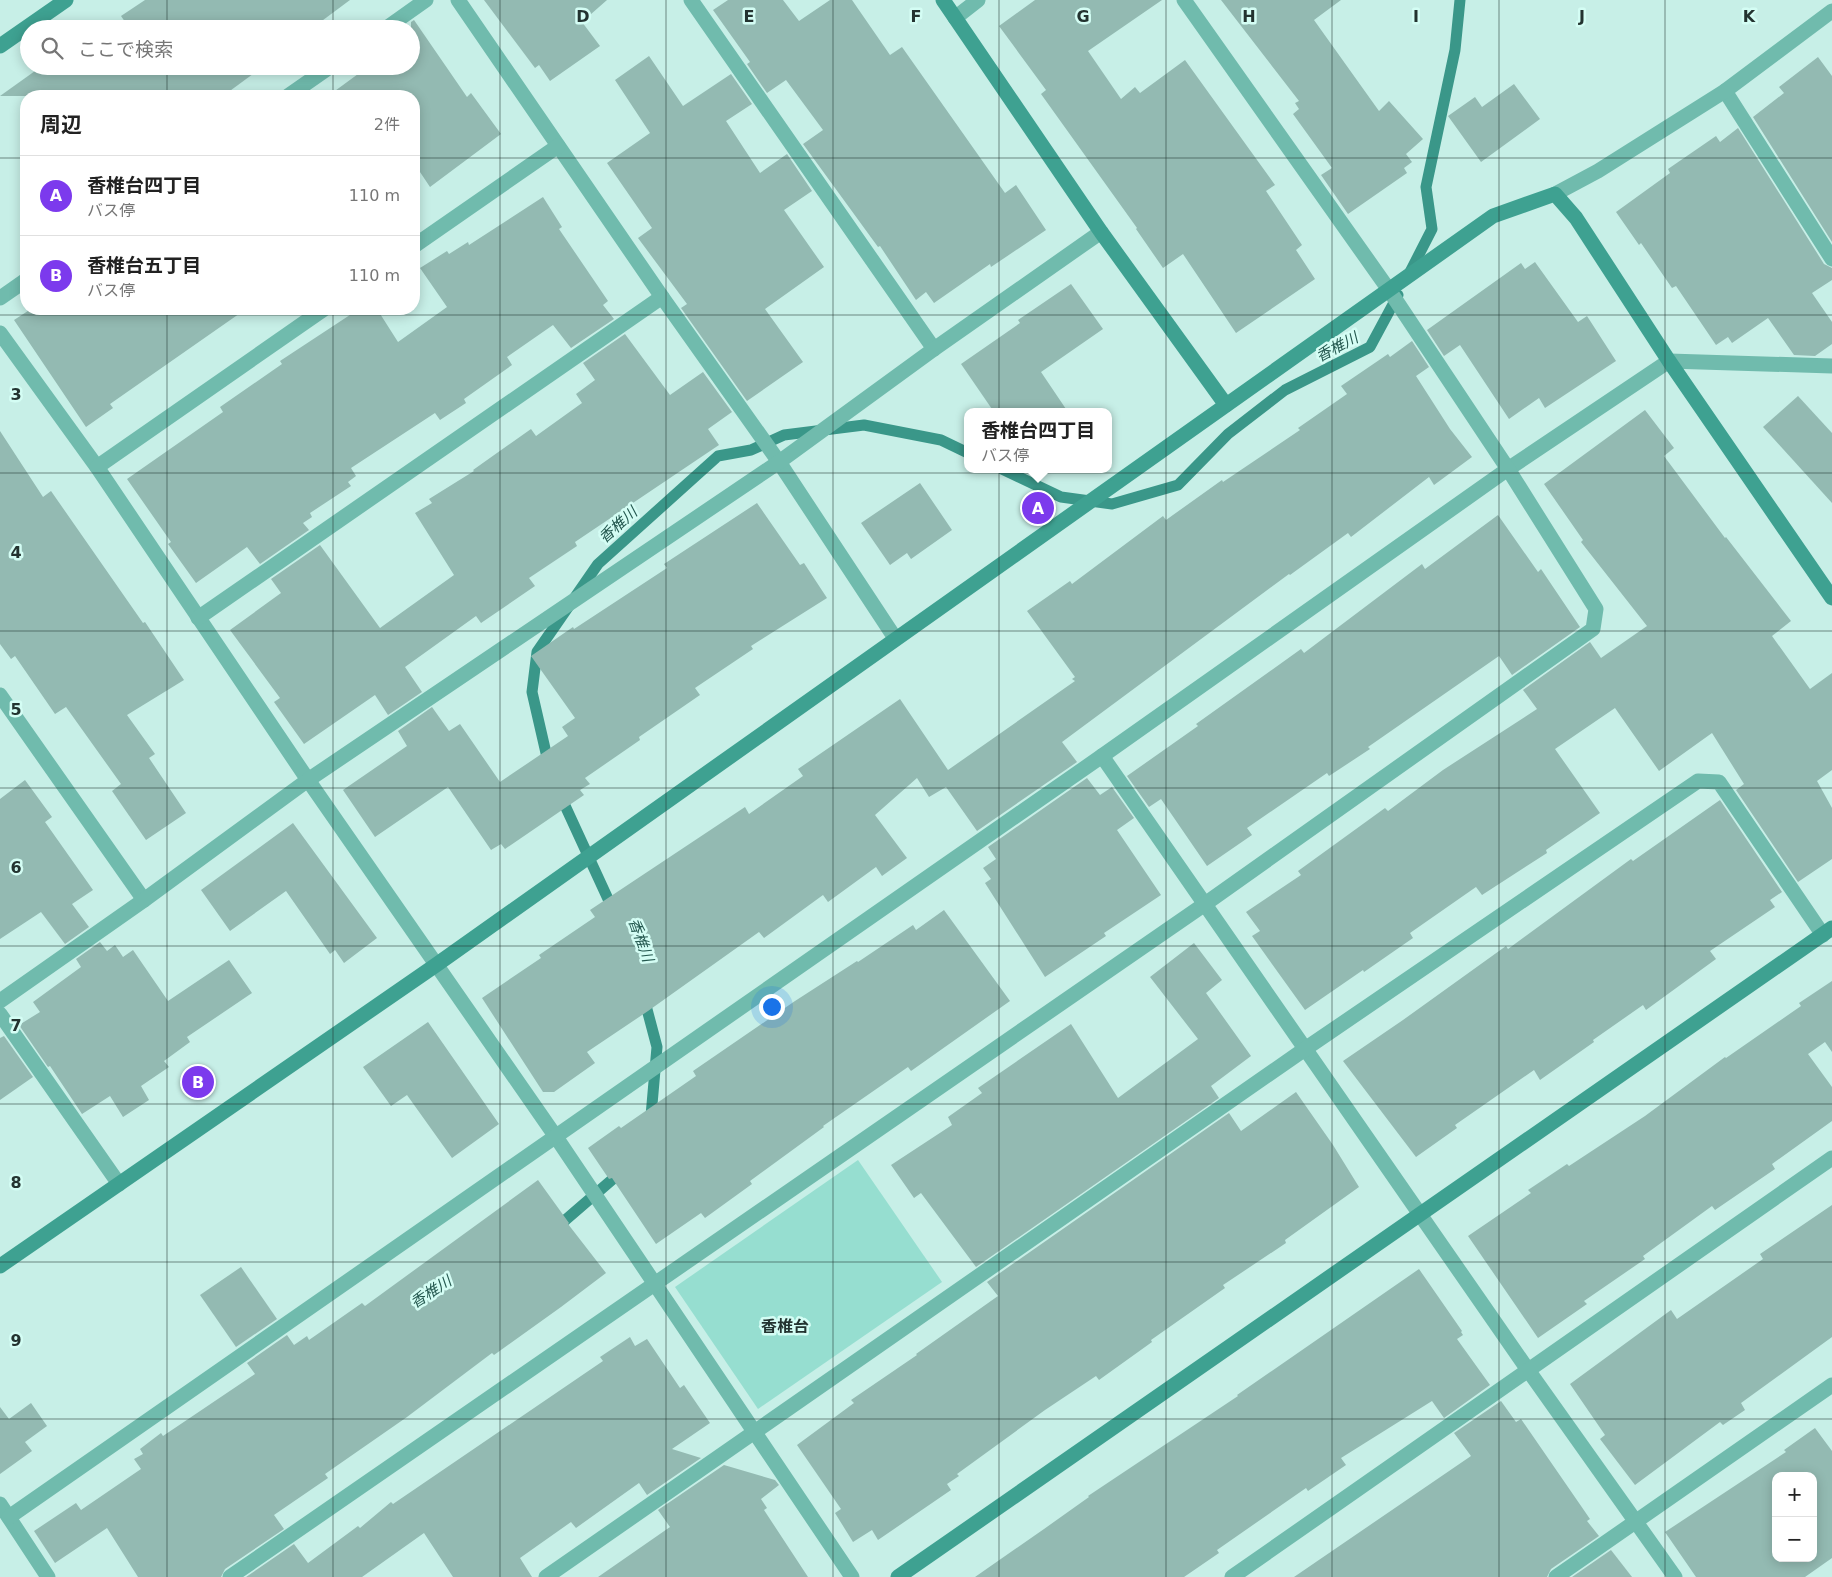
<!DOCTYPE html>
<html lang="ja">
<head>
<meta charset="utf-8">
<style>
  :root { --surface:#fff; --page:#f6f6f6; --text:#222; --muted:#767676; --line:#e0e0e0; --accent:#7c3aed }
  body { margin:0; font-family:"DejaVu Sans","Noto Sans JP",sans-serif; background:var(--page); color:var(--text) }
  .controls { position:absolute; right:15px; bottom:15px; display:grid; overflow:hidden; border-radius:10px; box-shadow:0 2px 12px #0003 }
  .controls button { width:45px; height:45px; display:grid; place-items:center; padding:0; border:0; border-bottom:1px solid var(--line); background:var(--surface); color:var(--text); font:25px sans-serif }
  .you { position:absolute; left:771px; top:1006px; width:18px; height:18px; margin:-12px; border:4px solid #fff; border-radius:50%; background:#1a73e8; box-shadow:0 0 0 8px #1a73e833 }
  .badge { display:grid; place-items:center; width:32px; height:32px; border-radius:50%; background:var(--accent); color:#fff; font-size:16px; font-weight:700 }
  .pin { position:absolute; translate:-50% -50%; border:2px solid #fff; box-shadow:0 1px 5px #0006 }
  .popup { position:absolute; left:964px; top:408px; width:148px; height:65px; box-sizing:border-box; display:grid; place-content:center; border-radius:10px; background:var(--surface); filter:drop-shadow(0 1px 4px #0005); font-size:16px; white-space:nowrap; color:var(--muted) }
  .popup b { font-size:19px; color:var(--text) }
  .popup::after { content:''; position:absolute; left:50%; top:100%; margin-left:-10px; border:10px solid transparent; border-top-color:var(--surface) }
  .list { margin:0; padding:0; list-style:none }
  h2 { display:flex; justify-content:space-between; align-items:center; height:65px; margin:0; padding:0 20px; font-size:21px }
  h2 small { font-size:16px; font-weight:400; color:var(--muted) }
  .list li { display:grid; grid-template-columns:32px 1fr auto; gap:15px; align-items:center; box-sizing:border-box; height:80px; padding:0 20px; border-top:1px solid var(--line) }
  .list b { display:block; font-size:19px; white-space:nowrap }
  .list p { margin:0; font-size:16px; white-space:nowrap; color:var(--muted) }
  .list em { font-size:16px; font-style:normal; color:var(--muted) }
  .icon { flex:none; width:28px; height:28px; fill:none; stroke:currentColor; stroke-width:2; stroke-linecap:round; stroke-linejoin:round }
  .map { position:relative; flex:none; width:1832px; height:1577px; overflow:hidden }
  .search { position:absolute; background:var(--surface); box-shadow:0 2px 12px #0003; left:20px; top:20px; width:400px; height:55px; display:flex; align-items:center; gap:12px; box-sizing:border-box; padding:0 18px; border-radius:28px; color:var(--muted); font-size:19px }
  .panel { position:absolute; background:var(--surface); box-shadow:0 2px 12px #0003; left:20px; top:90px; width:400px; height:225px; border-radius:20px }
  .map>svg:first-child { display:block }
  .green { fill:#96ded0 }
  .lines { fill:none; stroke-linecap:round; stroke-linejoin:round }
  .stream { stroke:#3a9789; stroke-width:11 }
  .building { fill:#93bab2; fill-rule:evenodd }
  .street { stroke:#70bbad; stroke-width:15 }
  .secondary { stroke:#3ea191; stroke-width:15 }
  .grid { fill:none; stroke:#233330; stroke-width:1; stroke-opacity:0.55 }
  .labels { text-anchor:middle; stroke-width:5; stroke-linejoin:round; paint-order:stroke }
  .water-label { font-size:15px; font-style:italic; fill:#24584f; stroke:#d4fdf4 }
  .quarter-label { font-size:16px; font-weight:bold; fill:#233330; stroke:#d4fdf4 }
  .grid-label { font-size:16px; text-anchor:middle; font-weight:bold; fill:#233330; stroke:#d4fdf4; stroke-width:5; stroke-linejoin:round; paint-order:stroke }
</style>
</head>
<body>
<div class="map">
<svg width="1832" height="1577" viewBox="0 0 1832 1577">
  <rect width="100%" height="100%" fill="#c7efe7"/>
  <path class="green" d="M858 1160 942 1282 758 1409 675 1287Z"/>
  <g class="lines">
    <g class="stream">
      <path d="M1408 276 1432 229 1426 187 1455 50 1460 0"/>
      <path d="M1002 469 1061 497 1112 504 1178 485 1228 434 1285 390 1370 347 1398 295"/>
      <path d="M549 766 532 692 537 652 598 564 718 456 751 450 784 435 864 425 941 440 968 453"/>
      <path d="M558 799H562L614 912"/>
      <path d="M644 998 657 1047 651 1116 648 1121"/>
      <path d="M555 1229 621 1172 623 1169"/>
    </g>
  </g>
  <g class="building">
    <path d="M145 0H350L311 29H130L121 16Z"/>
    <path d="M484 0H607L582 22 600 46 550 81 539 65 535 68Z"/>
    <path d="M728 0H783L799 21 830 0H852L890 55 902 47 1005 193 1016 185 1046 230 991 267 990 264 934 303 926 292 916 300 880 246 878 247 803 144 823 130 786 80 767 93 747 64 750 62 713 10Z"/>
    <path d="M1035 0H1162L1088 51 1121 99 1135 87 1140 93 1185 60 1275 185 1266 191 1302 245 1296 250 1315 279 1236 333 1183 254 1163 268 1136 229 1137 228 1041 94 1046 90 999 26Z"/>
    <path d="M1221 0H1341L1314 20 1379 111 1389 101 1423 139 1406 154 1412 162 1404 168 1407 173 1348 214 1321 175 1332 168 1293 114 1299 109 1295 103 1299 101Z"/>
    <path d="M414 20 467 97 471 93 501 134 430 187 414 163V96H328L369 66H411V22Z"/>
    <path d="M649 56 683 106 731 74 752 104 726 121 760 173 787 154 812 191 784 210 824 267 765 309 803 362 747 401 681 308 687 304 638 238 652 228 607 163 650 133 615 80Z"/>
    <path d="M1818 57 1832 76V242L1753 117 1784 93 1779 87Z"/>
    <path d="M42 66H264L223 96H0Z"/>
    <path d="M1514 84 1540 119 1481 162 1448 116 1475 97 1482 107Z"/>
    <path d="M1738 128 1824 264 1832 268V280L1812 293 1832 322V344L1815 356 1794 355 1768 318 1732 343 1728 337 1716 345 1676 286 1672 288 1641 243 1639 245 1616 212 1670 173 1668 169 1716 136 1720 142Z"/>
    <path d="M543 197 562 227 559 229 608 301 603 305 614 319 571 348 553 325 507 357 512 365 464 399 466 403 440 420 435 413 351 468 356 476 348 482 351 486 310 513 312 517 303 523 309 530 260 564 247 547 196 583 168 544 171 542 127 479 223 412 220 407 282 364 280 361 359 309H377L398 342 447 307 420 268 447 251 449 254 468 242 469 245Z"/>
    <path d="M1535 262 1578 322 1587 316 1616 361 1545 408 1539 398 1509 419 1460 345 1444 356 1427 330 1521 263 1525 269Z"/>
    <path d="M1071 284 1103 329 1041 372 1068 412H994L961 364 1020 323 1018 320Z"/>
    <path d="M31 309H246L110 404 113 408 86 427 14 320Z"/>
    <path d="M625 334 670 395 703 372 732 412 708 429 719 445 575 542 577 546 529 578 535 586 481 623 476 616 405 667 422 692 388 715 375 695 304 744 274 702 280 698 230 630 281 593 271 579 320 545 380 628 454 575 415 513 432 503 429 499 474 471 473 470 531 429 536 436 582 403 576 394 595 380 583 363Z"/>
    <path d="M1412 341 1429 367 1416 376 1450 429 1472 457 1434 485 1429 477 1351 537 1348 533 1290 575 1289 574 1062 742 1077 762 977 831 946 787 929 797 917 778 875 815 907 858 882 876 876 867 828 902 823 895 764 938 759 932 648 1011 587 1052 595 1063 554 1092H543L482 998 541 958 539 955 595 917 590 910 745 807 749 814 803 776 798 769 900 699 948 770 1075 681 1072 679 1075 677 1027 611 1070 581 1072 584 1163 516 1166 520 1222 480 1223 482 1300 430 1298 428 1347 394 1341 386 1388 354 1390 357Z"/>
    <path d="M1798 396 1832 433V503L1763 427Z"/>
    <path d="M1645 410 1674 448 1664 456 1725 538 1726 537 1791 621 1772 636 1810 689 1832 673V770L1817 781 1832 808V859L1798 882 1736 790 1744 784 1712 733 1659 771 1615 708 1555 749 1600 813 1546 850 1547 853 1482 895 1476 887 1410 933 1413 938 1364 972 1363 970 1305 1010 1252 936 1260 931 1246 912 1301 875 1298 871 1385 808 1388 811 1443 770 1537 709 1523 690 1590 642 1601 658 1647 626 1581 542 1583 540 1544 484Z"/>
    <path d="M0 431 43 497 51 491 143 623 145 622 184 680 127 715 155 754 149 758 186 813 146 840 112 791 121 784 66 707 55 714 15 656 11 659 0 644Z"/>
    <path d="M920 483 952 530 911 559 907 553 890 565 861 523Z"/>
    <path d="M757 503 800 565 804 563 827 598 751 646 753 649 695 688 700 695 639 737 640 740 585 778 590 784 580 790 584 795 505 849 501 844 491 850 448 787 375 837 343 790 407 746 398 731 432 707 449 731 460 724 500 782 568 736 562 727 575 718 531 656 573 627 574 629 667 568 664 564Z"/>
    <path d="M1498 515 1538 572 1541 569 1580 627 1512 675 1499 656 1368 747 1370 749 1329 776 1327 773 1247 828 1252 835 1207 866 1161 799 1149 807 1127 776 1198 726 1196 724 1301 649 1304 653 1422 564 1425 569Z"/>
    <path d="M1087 778 1100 795 1112 787 1134 818 1117 830 1161 895 1104 933 1106 936 1045 977 985 883 991 879 983 868 996 859 988 847Z"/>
    <path d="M25 780 52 817 45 822 93 890 72 904 89 927 65 944 41 912 0 939V799Z"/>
    <path d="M1720 800 1782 892 1770 900 1775 907 1710 951 1716 959 1646 1010 1643 1005 1593 1040 1594 1042 1540 1080 1534 1070 1455 1125 1457 1128 1416 1157 1343 1061 1403 1020 1506 946 1508 949 1631 859 1633 861Z"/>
    <path d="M293 823 377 938 344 963 335 950 330 954 286 891 230 931 201 890Z"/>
    <path d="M944 910 1010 1001 911 1071 908 1067 823 1126 824 1127 750 1181 752 1184 705 1218 701 1213 656 1244 612 1178 609 1179 588 1148 619 1126 621 1128 696 1076 693 1071 795 1001 857 961 858 962 913 925 916 930Z"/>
    <path d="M100 942 107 951 115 945 123 957 133 950 168 1001 229 960 252 993 187 1037 190 1042 164 1061 169 1067 141 1086 149 1100 123 1117 110 1096 82 1114 50 1066 48 1067 19 1025 40 1012 33 1002 81 967 76 959Z"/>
    <path d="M1194 943 1222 980 1206 993 1251 1056 1211 1086 1219 1098 976 1267 921 1193 914 1198 891 1165 952 1125 948 1117 982 1093 978 1088 1071 1024 1118 1098 1198 1039 1150 977Z"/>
    <path d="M1832 981V1052L1825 1042 1808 1054 1832 1087V1121L1772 1164 1775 1169 1715 1210 1712 1206 1643 1256 1645 1259 1584 1301 1587 1304 1538 1338 1468 1236 1531 1193 1528 1190 1567 1164 1569 1166 1645 1116 1725 1057 1726 1058 1801 1006 1799 1003Z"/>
    <path d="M428 1022 499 1124 452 1158 407 1095 391 1106 363 1067Z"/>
    <path d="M4 1036 33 1077 0 1100V1038Z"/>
    <path d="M1296 1092 1333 1145 1359 1187 1285 1240 1286 1243 1223 1285 1225 1288 1151 1340 1152 1342 1099 1380 1096 1376 1045 1410 957 1474 959 1476 947 1484 951 1490 878 1540 872 1530 853 1542 835 1513 841 1509 797 1445 854 1403 851 1400 917 1355 916 1354 998 1296 987 1282 1229 1113 1241 1131Z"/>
    <path d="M538 1180 569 1223 568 1224 606 1273 561 1307 494 1355 492 1353 407 1417 325 1474 328 1478 274 1515 284 1529 225 1569 221 1577H138L107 1528 55 1563 34 1531 76 1503 81 1510 141 1469 134 1459 143 1454 140 1449 161 1433 163 1436 255 1374 247 1363 287 1335 294 1345 307 1336 309 1340 362 1303 365 1306Z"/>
    <path d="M1832 1205V1337L1741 1403 1745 1410 1723 1425 1720 1422 1635 1485 1600 1439 1605 1435 1570 1384 1671 1310 1677 1319 1763 1259 1760 1254Z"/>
    <path d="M241 1267 277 1319 236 1347 200 1295Z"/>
    <path d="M1419 1269 1462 1331 1461 1332 1463 1335 1457 1339 1490 1385 1444 1418 1432 1401 1341 1458 1346 1465 1308 1491 1306 1488 1217 1550 1219 1553 1184 1577H975L1044 1529 1089 1497 1088 1496 1238 1396 1237 1395Z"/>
    <path d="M630 1337 635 1346 647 1339 680 1388 684 1385 710 1423 672 1449 701 1458 647 1495 639 1483 576 1528 571 1522 520 1558 532 1577H453L424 1533 362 1577H246L294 1544 308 1563 358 1526 360 1528 391 1502 393 1504 603 1361 600 1357Z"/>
    <path d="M1501 1401 1516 1422 1521 1419 1590 1519 1587 1521 1599 1536 1551 1569 1547 1577H1294L1471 1456 1454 1433Z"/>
    <path d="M31 1403 47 1426 25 1442 32 1451 0 1474V1407L9 1419Z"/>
    <path d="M1815 1428 1832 1451V1558L1805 1577H1696L1665 1532 1786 1452 1784 1450ZM1776 1476H1813V1558H1776Z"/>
    <path d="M724 1465 775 1480 779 1485 761 1499 767 1508 764 1510 808 1577H598L670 1527 658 1510Z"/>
    <path d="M1611 1550 1632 1577H1572Z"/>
  </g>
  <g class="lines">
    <g class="street">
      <path d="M458 0 662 297 779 462 895 638"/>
      <path d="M691 0 934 349"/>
      <path d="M955 18 978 0"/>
      <path d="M385 29 426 0"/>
      <path d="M1725 91 1832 259"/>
      <path d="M288 96 331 66"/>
      <path d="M1555 194 1598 171 1725 91 1832 11"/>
      <path d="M414 246 558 146"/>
      <path d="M0 298 26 280"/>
      <path d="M0 333 97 467 308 780 556 1137 852 1577"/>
      <path d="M97 467 324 309"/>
      <path d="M198 618 662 297"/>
      <path d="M0 695 144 900"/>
      <path d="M1102 756 1528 1370 1675 1577"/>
      <path d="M0 1001 144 900 308 780 779 462 934 349 1101 232"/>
      <path d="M0 1014 119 1184"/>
      <path d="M0 1504 48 1577"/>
      <path d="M9 1517 1102 756 1508 469 1669 361 1832 366"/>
      <path d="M230 1577 1205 904 1593 629 1596 609 1508 469 1389 290 1184 0"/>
      <path d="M546 1577 1305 1049 1698 781 1719 782 1823 935"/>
      <path d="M1232 1577 1832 1158"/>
      <path d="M1556 1577 1832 1385"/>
    </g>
    <g class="secondary">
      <path d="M943 0 1101 232 1226 405"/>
      <path d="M0 46 66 0"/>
      <path d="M0 1266 436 965 1493 216 1555 194 1576 218 1669 361 1832 598"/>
      <path d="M898 1577 1832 928"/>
    </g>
  </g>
  <path class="grid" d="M167 0V29M333 0V29M500 0V1577M666 0V1577M833 0V1577M999 0V1577M1166 0V1577M1332 0V1577M1499 0V1577M1665 0V1577M167 66V96M333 66V96M0 158H26M414 158H1832M167 309V1577M333 309V1577M0 315H1832M0 473H1832M0 631H1832M0 788H1832M0 946H1832M0 1104H1832M0 1262H1832M0 1419H1832"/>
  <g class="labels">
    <g class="water-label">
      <text transform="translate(1337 347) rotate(-28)" y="5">香椎川</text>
      <text transform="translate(618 525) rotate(-42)" y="5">香椎川</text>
      <text transform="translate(641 940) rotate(70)" y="5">香椎川</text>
      <text transform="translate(431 1292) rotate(-33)" y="5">香椎川</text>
    </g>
    <g class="quarter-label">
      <text x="785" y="1332">香椎台</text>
    </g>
  </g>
  <g class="grid-label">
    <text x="583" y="22">D</text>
    <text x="749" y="22">E</text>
    <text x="916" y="22">F</text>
    <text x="1083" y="22">G</text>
    <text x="1249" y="22">H</text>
    <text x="1416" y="22">I</text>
    <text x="1582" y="22">J</text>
    <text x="1749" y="22">K</text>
    <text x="16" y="400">3</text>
    <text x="16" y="558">4</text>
    <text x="16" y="715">5</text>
    <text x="16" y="873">6</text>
    <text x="16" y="1031">7</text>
    <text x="16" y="1188">8</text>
    <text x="16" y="1346">9</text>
  </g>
</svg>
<div class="controls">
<button>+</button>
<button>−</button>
</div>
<div class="you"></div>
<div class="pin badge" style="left:1038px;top:508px">A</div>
<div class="popup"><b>香椎台四丁目</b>バス停</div>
<div class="pin badge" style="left:198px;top:1082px">B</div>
<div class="search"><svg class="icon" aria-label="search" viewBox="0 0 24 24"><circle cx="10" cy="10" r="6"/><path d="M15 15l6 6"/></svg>ここで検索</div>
<section class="panel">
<h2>周辺<small>2件</small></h2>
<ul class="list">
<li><span class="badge">A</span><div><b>香椎台四丁目</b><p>バス停</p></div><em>110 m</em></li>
<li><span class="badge">B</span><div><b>香椎台五丁目</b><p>バス停</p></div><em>110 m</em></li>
</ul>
</section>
</div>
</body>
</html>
